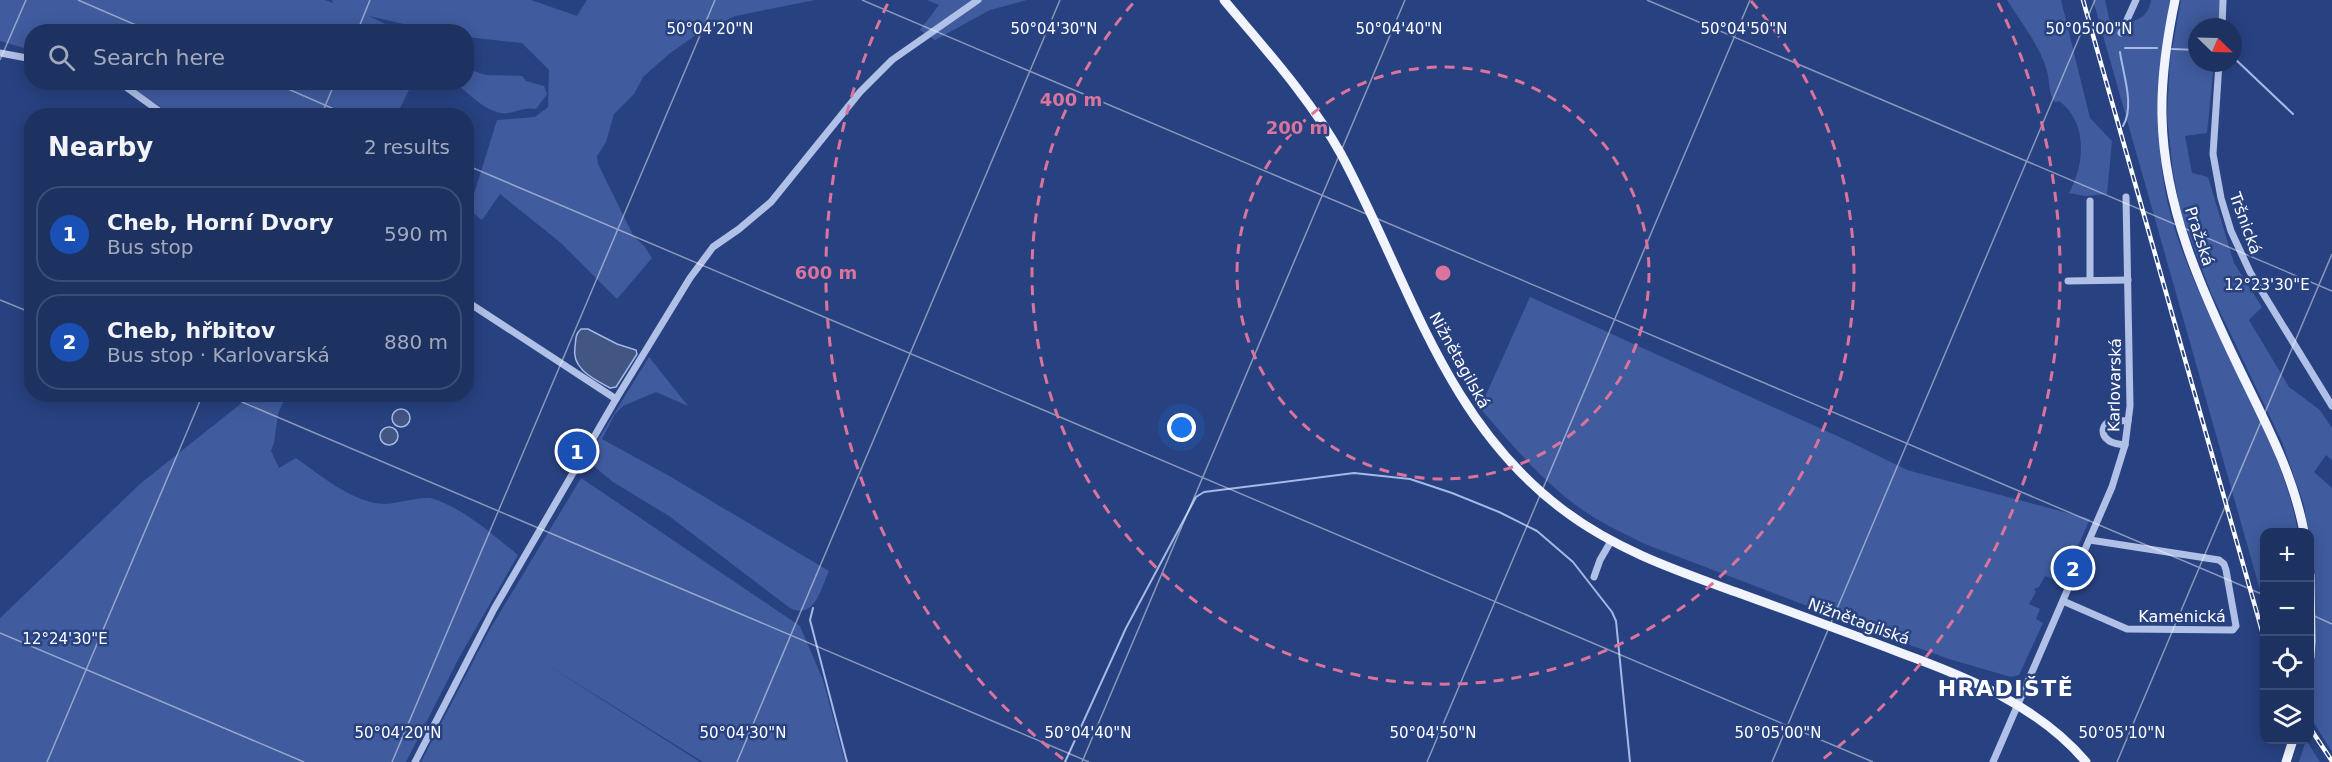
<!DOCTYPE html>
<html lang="en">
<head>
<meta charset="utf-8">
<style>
  :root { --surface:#1e3261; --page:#263a67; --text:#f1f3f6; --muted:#a1aabd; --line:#3c4d76; --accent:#bca0f2 }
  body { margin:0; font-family:"DejaVu Sans",sans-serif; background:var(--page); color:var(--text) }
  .controls { position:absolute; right:18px; bottom:18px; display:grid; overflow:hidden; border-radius:12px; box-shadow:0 3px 15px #0003 }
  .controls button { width:54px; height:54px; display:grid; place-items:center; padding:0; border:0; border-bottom:2px solid var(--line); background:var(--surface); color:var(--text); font:30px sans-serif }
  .compass { position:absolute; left:2188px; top:18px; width:54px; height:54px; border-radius:50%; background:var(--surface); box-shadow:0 3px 15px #0003; rotate:113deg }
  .you { position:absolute; left:1182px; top:428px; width:21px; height:21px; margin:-15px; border:4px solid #fff; border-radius:50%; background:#1a73e8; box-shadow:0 0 0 9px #1a73e833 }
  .badge { display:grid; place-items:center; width:39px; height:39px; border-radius:50%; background:var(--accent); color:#fff; font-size:20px; font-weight:700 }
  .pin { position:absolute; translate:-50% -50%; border:3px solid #fff; box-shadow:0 2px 6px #0006 }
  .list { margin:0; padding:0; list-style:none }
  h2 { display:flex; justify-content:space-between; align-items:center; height:78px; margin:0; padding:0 24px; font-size:26px }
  h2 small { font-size:20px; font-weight:400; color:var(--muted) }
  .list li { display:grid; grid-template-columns:39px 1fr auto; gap:18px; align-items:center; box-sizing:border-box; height:96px; margin:0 12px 12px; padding:0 12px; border:2px solid var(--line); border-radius:24px }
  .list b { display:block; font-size:22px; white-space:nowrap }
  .list p { margin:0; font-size:20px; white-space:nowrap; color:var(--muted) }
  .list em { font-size:20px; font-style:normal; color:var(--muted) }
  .icon { flex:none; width:33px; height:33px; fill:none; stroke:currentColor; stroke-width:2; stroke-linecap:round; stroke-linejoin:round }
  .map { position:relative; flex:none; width:2332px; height:762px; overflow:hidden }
  .search { position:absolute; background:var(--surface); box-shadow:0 3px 15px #0003; left:24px; top:24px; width:450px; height:66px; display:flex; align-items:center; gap:15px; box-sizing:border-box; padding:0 21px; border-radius:24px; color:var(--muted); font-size:22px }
  .panel { position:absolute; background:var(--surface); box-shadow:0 3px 15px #0003; left:24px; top:108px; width:450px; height:294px; border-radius:24px }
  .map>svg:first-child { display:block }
  .green { fill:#405c9f }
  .water { fill:#425583; stroke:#a5b9e6; stroke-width:1.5 }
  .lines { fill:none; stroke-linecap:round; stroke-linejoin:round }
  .stream { stroke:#a5b9e6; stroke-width:2 }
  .minor { stroke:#b0c0e6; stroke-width:7 }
  .major { stroke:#f1f4fd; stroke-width:9 }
  .rail-casing { stroke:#fff; stroke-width:4.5 }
  .rail { stroke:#284281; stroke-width:2; stroke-dasharray:7; stroke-linecap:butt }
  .ticks { fill:none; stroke:#fff; stroke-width:1.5; stroke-opacity:0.45 }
  .ring { fill:none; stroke:#da749d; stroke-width:3; stroke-dasharray:10 8 }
  .labels { text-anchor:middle; stroke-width:5; stroke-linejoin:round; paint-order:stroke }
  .street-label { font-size:16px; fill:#fff; stroke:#284281 }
  .district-label { font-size:22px; font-weight:bold; letter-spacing:1.5px; fill:#fff; stroke:#284281 }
  .ticks-label { font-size:15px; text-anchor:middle; fill:#fff; stroke:#284281; stroke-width:5; stroke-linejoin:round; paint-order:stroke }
  .centre { fill:#da749d; stroke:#284281; stroke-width:3 }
  .ring-label { font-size:18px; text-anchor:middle; font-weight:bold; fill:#da749d; stroke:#284281; stroke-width:5; stroke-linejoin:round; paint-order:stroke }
</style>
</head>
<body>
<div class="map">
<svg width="2332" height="762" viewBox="0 0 2332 762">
  <rect width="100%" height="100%" fill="#284281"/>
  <g class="green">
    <path d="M0 0H325L333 3 332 0H531L577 16 587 0H815L735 16 696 35 669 54 643 77 634 94 614 114 606 142 597 156 598 164 633 235 645 247 652 258 617 299 561 243 500 194 482 220 469 210 497 120 535 117 548 107 549 70 522 43 467 37 466 32 434 31 369 16 399 31 32 32 31 50 0 41Z"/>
    <path d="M927 0H1027L990 10 935 40 920 30 939 5Z"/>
    <path d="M2007 0H2061L2090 118 2112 141 2107 194 2085 196 2069 193C2085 164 2088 122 2059 101L2055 102C2048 94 2050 81 2047 71 2040 45 2021 23 2007 0Z"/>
    <path d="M2093 0H2105L2109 18 2115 26C2132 21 2148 21 2151 0H2171C2156 72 2152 144 2171 216 2186 272 2215 324 2239 376 2263 427 2288 476 2298 532H2264V604Z"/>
    <path d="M2181 0H2220L2218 27H2197V63H2214L2207 133 2185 136 2192 173 2208 177 2234 263 2262 307 2249 320 2289 387 2320 410 2332 428V460L2326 455 2314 472 2332 488V752L2310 717 2315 641V575L2304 505 2282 442 2211 293 2181 214 2173 172 2167 116 2170 60Z"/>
    <path d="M467 69 486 75 522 76 526 81 544 86 547 94 536 109C525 107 519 111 508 113 489 116 469 93 455 83L466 82Z"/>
    <path d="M125 83H426L421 90 411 86 396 116 172 115Z"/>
    <path d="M1530 297 1846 440 1907 470 2090 519 2075 553 2070 551 2065 562 2069 564 2066 571 2059 569 2053 579 2045 576 2039 587 2034 589 2036 592 2029 604 2040 609 2036 619 2043 623 2019 675 2011 677 1949 659 1899 641 1645 544C1625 534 1603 524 1584 511 1544 483 1512 445 1480 408Z"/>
    <path d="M649 357 688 406 656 392 623 406 615 414 602 439 671 477 829 571C821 588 815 620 790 608L669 516 613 482 590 463 592 458 588 456Z"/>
    <path d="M253 394 286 395 278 414 274 443 271 451 279 468 296 458C320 475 353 503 384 504 398 504 422 495 434 499 466 510 493 535 518 555L460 656 406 762H0V618L140 484Z"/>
    <path d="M581 478 800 626 823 680 845 762H703L541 661 700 762H421L490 629Z"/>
    <path d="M2306 740 2320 762H2299Z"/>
  </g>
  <g class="water">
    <path d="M581 329H588L617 344 636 350 637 354 616 387 610 388C594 379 571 369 575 347 576 339 575 334 581 329Z"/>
    <circle cx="401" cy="418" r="9"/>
    <circle cx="389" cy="436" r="9"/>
  </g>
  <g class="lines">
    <g class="stream">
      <path d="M2125 48H2157"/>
      <path d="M2172 49 2197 50"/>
      <path d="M2120 52C2123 74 2135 106 2123 126"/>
      <path d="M2233 57 2293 114"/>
      <path d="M813 608 810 620 847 762"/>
      <path d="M1065 762 1126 628 1196 497 1204 492 1354 473 1410 479 1452 493 1499 512 1537 531 1573 562 1612 612 1616 621 1630 762"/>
    </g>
    <g class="minor">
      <path d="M2222 27 2223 0"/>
      <path d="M2121 33 2136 0"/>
      <path d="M0 53 32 59"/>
      <path d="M2219 63 2213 154 2221 198 2231 231 2250 272 2332 406"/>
      <path d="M119 82 166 116"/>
      <path d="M2090 280V201"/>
      <path d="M2068 281 2128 280"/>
      <path d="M466 301 616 399"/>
      <path d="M2125 445C2120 444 2111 444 2107 439 2104 437 2103 433 2103 430 2105 418 2120 421 2128 421"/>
      <path d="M1594 577 1600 560 1611 541"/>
      <path d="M2063 601 2127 629 2233 630 2236 626 2226 570 2224 564 2219 560 2090 540"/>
      <path d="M415 762 494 609 616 399 690 278 713 247 739 229 771 202 860 92 892 60 978 0"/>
      <path d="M1993 762 2112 487 2125 445 2130 406 2126 197"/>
    </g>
    <g class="major">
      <path d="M1224 0C1265 49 1310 98 1341 154 1409 280 1443 419 1562 509 1614 549 1675 570 1736 592 1791 612 1846 632 1901 653 1967 677 2039 706 2086 762"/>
      <path d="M2175 0C2167 38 2161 78 2162 117 2164 207 2201 289 2239 368 2265 422 2293 473 2304 532"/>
      <path d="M2310 575 2311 641 2310 657"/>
      <path d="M2286 762 2293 740"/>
    </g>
    <defs>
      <g id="rail">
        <path d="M2083 0 2264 638"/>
        <path d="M2310 728 2332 761"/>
      </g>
    </defs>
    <use href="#rail" class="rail-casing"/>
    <use href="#rail" class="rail"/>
  </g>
  <path class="ticks" d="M78 0 152 32M862 0 2264 595M1647 0 2332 291M357 32 370 0M0 60 26 0M272 82 350 116M321 116 335 82M466 165 1873 762M0 300 32 313M223 394 1089 762M2310 614 2332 624M0 633 304 762M47 762 203 394M392 762 715 0M737 762 1060 0M1082 762 1405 0M1427 762 1750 0M1772 762 2095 0M2117 762 2332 254"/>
  <g class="ring">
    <circle cx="1443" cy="273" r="206"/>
    <path d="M1751 1A411 411 0 1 1 1135 1"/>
    <path d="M1063 759A617 617 0 0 1 888 3M1998 3A617 617 0 0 1 1823 759"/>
  </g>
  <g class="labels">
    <g class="street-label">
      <text transform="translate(2246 223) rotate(70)" y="6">Tršnická</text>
      <text transform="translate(2200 236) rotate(72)" y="6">Pražská</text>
      <text transform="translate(1460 360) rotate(61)" y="6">Nižnětagilská</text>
      <text transform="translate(2114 385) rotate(-89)" y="6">Karlovarská</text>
      <text x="2182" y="622">Kamenická</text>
      <text transform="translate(1859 621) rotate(20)" y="6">Nižnětagilská</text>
    </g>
    <g class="district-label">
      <text x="2006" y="696">HRADIŠTĚ</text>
    </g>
  </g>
  <g class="ticks-label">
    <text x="710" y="34">50°04'20"N</text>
    <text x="1054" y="34">50°04'30"N</text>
    <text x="1399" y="34">50°04'40"N</text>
    <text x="1744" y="34">50°04'50"N</text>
    <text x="2089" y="34">50°05'00"N</text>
    <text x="2267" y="290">12°23'30"E</text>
    <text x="65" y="644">12°24'30"E</text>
    <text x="398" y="738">50°04'20"N</text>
    <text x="743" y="738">50°04'30"N</text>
    <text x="1088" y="738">50°04'40"N</text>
    <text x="1433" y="738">50°04'50"N</text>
    <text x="1778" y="738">50°05'00"N</text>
    <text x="2122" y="738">50°05'10"N</text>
  </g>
  <circle cx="1443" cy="273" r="9" class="centre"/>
  <g class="ring-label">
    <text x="1071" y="106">400 m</text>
    <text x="1297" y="134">200 m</text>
    <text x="826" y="279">600 m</text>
  </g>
</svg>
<div class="controls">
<button>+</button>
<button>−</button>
<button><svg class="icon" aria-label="locate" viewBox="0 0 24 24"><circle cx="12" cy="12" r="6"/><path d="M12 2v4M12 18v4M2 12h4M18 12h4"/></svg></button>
<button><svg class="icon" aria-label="layers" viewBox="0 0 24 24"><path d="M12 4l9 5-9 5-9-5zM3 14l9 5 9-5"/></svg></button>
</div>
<svg class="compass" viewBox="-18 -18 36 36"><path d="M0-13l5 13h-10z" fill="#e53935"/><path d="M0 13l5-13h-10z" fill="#a1aabd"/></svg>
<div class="you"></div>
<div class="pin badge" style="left:577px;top:451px;background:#1a4fb4">1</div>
<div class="pin badge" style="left:2073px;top:568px;background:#1a4fb4">2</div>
<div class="search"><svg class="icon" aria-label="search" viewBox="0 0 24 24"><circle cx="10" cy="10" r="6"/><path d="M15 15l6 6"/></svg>Search here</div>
<section class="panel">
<h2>Nearby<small>2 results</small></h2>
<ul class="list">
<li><span class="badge" style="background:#1a4fb4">1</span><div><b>Cheb, Horní Dvory</b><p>Bus stop</p></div><em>590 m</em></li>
<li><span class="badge" style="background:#1a4fb4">2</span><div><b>Cheb, hřbitov</b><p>Bus stop · Karlovarská</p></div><em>880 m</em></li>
</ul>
</section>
</div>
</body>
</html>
